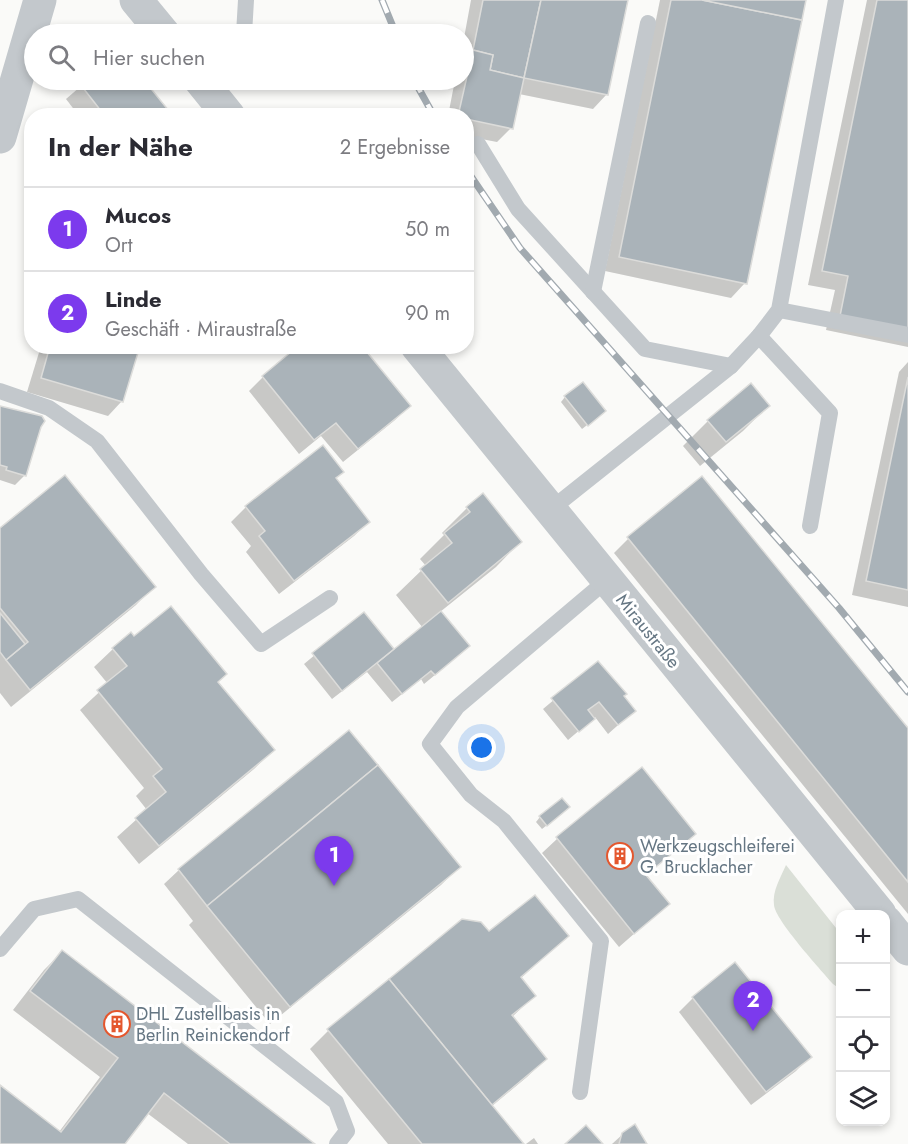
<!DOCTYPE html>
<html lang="de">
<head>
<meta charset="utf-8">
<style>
  :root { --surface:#fff; --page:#f2f2f3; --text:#2b2b33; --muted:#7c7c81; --line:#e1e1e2; --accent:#7c3aed }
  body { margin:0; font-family:Jost,sans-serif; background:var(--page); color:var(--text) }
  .controls { position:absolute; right:18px; bottom:18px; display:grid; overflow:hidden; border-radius:12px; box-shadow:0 3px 9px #0003 }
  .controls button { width:54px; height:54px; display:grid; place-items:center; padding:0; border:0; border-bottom:2px solid var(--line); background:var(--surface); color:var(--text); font:30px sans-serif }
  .you { position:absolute; left:482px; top:748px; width:21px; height:21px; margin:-15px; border:4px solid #fff; border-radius:50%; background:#1a73e8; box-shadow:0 0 0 9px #1a73e833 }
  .badge { display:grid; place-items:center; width:39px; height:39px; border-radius:50%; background:var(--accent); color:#fff; font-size:20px; font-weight:700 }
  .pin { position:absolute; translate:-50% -50px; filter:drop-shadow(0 2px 3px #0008) }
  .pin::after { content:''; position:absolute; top:32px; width:21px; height:18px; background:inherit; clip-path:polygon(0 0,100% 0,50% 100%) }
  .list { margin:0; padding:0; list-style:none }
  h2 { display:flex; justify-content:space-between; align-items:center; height:78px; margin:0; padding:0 24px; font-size:26px }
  h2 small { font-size:20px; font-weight:400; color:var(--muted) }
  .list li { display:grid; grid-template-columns:39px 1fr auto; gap:18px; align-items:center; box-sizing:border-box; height:84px; padding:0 24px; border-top:2px solid var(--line) }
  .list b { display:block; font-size:22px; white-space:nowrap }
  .list p { margin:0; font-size:20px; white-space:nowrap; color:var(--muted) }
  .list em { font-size:20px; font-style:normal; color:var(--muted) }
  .icon { flex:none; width:33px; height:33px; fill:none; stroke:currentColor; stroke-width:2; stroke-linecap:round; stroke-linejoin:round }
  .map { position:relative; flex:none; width:908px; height:1144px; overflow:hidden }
  .search { position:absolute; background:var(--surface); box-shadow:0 3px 9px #0003; left:24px; top:24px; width:450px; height:66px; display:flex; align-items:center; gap:15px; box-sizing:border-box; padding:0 21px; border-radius:33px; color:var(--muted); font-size:22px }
  .panel { position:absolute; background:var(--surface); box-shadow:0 3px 9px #0003; left:24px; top:108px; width:450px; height:246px; border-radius:24px }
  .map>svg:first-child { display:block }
  .green { fill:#dadfd7 }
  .shadow { fill:#0003 }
  .building { fill:#aab3b9; stroke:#dcdcda; stroke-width:1.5 }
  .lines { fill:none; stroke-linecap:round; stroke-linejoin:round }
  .lane { stroke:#c3c8cc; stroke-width:16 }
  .street { stroke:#c3c8cc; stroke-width:33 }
  .rail-casing { stroke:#a2aab0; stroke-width:7 }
  .rail { stroke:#fff; stroke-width:4.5; stroke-dasharray:14; stroke-linecap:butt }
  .labels { text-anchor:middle; stroke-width:6; stroke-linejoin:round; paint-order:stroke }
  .street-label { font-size:18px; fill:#657683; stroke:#fff }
  .poi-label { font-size:18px; fill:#657683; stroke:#fff; text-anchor:start }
</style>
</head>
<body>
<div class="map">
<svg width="908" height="1144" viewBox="0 0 908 1144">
  <rect width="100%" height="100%" fill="#fafaf8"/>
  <path class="green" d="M786 865 840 933V989L833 984C821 970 775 920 774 905 772 891 781 877 786 865Z"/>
  <g class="shadow">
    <path d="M471 0H627L607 94 593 109 519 94 511 128 497 142 466 136V116H448L455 80H464V38Z"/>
    <path d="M660 0H804L745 283 731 298 605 271Z"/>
    <path d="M867 0H908V347L826 330 835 290 808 285Z"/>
    <path d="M88 80H142L171 116H79L66 99Z"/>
    <path d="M41 346H138L122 401 108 416 27 392Z"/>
    <path d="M908 362V607L852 595 899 372Z"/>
    <path d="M263 377 409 405 395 420 343 462 321 436 299 454 249 391Z"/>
    <path d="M565 397 600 415 582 429 561 402Z"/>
    <path d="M768 406 743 431 700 466 683 446 708 421Z"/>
    <path d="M0 407 25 475 15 485 0 480Z"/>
    <path d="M323 447 342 472 335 479 368 522 354 536 279 594 246 552 251 546 231 522 246 507Z"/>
    <path d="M467 508 520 542 496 567 440 612 458 656 424 684 421 679 392 702 367 672 332 699 304 664 364 614 394 651 423 628 396 595 426 566 420 559 444 535 442 533Z"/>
    <path d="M0 530 154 586 136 605 11 707 0 693Z"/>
    <path d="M628 539 908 730V914L614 553Z"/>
    <path d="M134 638 273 750 254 769 139 864 117 837 147 810 136 796 144 788 80 710 108 684 94 667 113 649Z"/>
    <path d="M598 663 634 711 608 734 595 717 568 740 543 709Z"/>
    <path d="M349 732 459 867 441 885 270 1024 189 925 193 921 164 884 179 870Z"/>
    <path d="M642 769 694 834 645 876 668 904 619 947 542 853 557 839Z"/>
    <path d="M564 812 542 829 536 822 540 817Z"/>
    <path d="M489 934 567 936 520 979 534 996 512 1017 545 1059 527 1077 492 1106 522 1144H388L310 1049 328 1031Z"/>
    <path d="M62 952 313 1144H188L147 1113 123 1144H0V1087L59 1132 100 1077 13 1010 44 970Z"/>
    <path d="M693 998 810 1056 796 1071 751 1105 679 1012Z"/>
    <path d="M623 1134 645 1144H612Z"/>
    <path d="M534 1138 538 1144H526Z"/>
  </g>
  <g class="building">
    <path d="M483 0H541L524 78 490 70 493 55 473 50Z"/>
    <path d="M541 0H628L608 95 524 78Z"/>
    <path d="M671 0H702L802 20 747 284 619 257Z"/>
    <path d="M702 0H806L802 20Z"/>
    <path d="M877 0H908V330L840 316 848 276 822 271Z"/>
    <path d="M473 50 493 55 490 70 524 78 513 129 466 119V116H458Z"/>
    <path d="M85 80H144L173 116H105L80 84Z"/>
    <path d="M50 346H140L123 402 41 378Z"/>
    <path d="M298 346H362L411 406 358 449 336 423 314 440 262 376Z"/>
    <path d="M908 377V590L866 581Z"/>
    <path d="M583 382 606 411 588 426 564 396Z"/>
    <path d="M751 383 770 406 726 442 707 420Z"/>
    <path d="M0 406 42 416 45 421 41 427 26 476 6 470 7 467 0 465Z"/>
    <path d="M323 445 344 472 336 478 370 522 294 581 259 536 265 531 245 506Z"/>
    <path d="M65 475 156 587 30 690 6 660 28 642 0 608V528Z"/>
    <path d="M702 476 908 728V882L627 537Z"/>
    <path d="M483 493 522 542 448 603 420 569 452 543 444 533 470 512 466 507Z"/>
    <path d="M171 606 227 674 218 682 275 750 159 846 135 818 166 792 153 776 162 769 97 690 127 666 112 648 131 632 134 636Z"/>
    <path d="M441 611 470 646 435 675 431 671 402 694 377 663Z"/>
    <path d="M364 612 394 649 342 691 312 653Z"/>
    <path d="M0 613 25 644 6 660 0 652Z"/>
    <path d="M598 661 627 694 624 696 636 711 618 725 599 702 588 710 595 719 579 732 551 698Z"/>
    <path d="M349 730 378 765 207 906 178 869Z"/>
    <path d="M378 765 461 867 290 1007 207 906Z"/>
    <path d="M642 767 696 834 646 875 670 904 634 934 556 837Z"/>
    <path d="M562 798 570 807 547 826 539 816Z"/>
    <path d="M535 895 569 936 521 977 536 996 512 1015 547 1059 492 1105 389 979 462 919 481 922 489 931Z"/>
    <path d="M62 950 315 1144H230L164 1093 125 1144H0V1085L61 1132 118 1058 30 991Z"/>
    <path d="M735 962 812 1057 766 1092 692 997Z"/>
    <path d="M389 979 492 1105 524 1144H422L327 1029Z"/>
    <path d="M635 1124 647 1144H619L622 1133Z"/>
    <path d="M586 1125 603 1144H565Z"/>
  </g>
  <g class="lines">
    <g class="lane">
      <path d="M244 34 246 0"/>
      <path d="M478 144 518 209 645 349 731 366"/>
      <path d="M593 292 648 23"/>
      <path d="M779 310 908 335"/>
      <path d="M759 336 830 413 810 526"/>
      <path d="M0 391 49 408 97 441 201 574 261 644 330 598"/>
      <path d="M550 510 731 366 759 336 779 310 836 0"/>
      <path d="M0 949 34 909 78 899 336 1102 347 1131 337 1144"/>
      <path d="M580 1092 601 941 504 821 471 795 430 744 457 707 607 580"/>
    </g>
    <g class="street">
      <path d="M136 0 164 34"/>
      <path d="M200 80 229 116"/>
      <path d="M0 137 40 0"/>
      <path d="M417 346 880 914"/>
      <path d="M886 922 908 949"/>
    </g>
    <defs>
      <g id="rail">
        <path d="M382 0 396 34"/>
        <path d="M414 80 434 116"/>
        <path d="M466 169 520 248 839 608 908 692"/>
      </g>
    </defs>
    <use href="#rail" class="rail-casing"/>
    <use href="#rail" class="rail"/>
  </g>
  <defs>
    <symbol id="building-ring" viewBox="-11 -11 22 22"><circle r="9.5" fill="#fff" stroke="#e4572e" stroke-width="1.5"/><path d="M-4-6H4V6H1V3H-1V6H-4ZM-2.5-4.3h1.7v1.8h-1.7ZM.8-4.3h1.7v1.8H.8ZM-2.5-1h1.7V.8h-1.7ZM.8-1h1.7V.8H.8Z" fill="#e4572e"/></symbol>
  </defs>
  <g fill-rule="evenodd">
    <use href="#building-ring" x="605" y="841" width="30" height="30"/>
    <use href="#building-ring" x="102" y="1009" width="30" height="30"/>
  </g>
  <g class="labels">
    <g class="street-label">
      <text transform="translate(648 631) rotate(51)" y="6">Miraustraße</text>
    </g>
    <g class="poi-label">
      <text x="640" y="852">Werkzeugschleiferei<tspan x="640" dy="21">G. Brucklacher</tspan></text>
      <text x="136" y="1020">DHL Zustellbasis in<tspan x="136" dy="21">Berlin Reinickendorf</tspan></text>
    </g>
  </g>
</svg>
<div class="controls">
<button>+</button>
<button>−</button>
<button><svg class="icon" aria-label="locate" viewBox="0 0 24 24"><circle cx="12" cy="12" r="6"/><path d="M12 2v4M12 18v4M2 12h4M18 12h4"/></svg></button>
<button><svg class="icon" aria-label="layers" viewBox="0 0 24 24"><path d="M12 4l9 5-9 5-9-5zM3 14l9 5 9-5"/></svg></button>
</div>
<div class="you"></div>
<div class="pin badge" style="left:334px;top:886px">1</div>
<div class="pin badge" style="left:753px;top:1031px">2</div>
<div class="search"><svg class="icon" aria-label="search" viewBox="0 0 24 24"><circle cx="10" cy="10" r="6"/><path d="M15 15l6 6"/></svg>Hier suchen</div>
<section class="panel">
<h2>In der Nähe<small>2 Ergebnisse</small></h2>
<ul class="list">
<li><span class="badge">1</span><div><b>Mucos</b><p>Ort</p></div><em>50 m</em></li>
<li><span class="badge">2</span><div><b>Linde</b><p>Geschäft · Miraustraße</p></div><em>90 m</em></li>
</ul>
</section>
</div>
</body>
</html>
